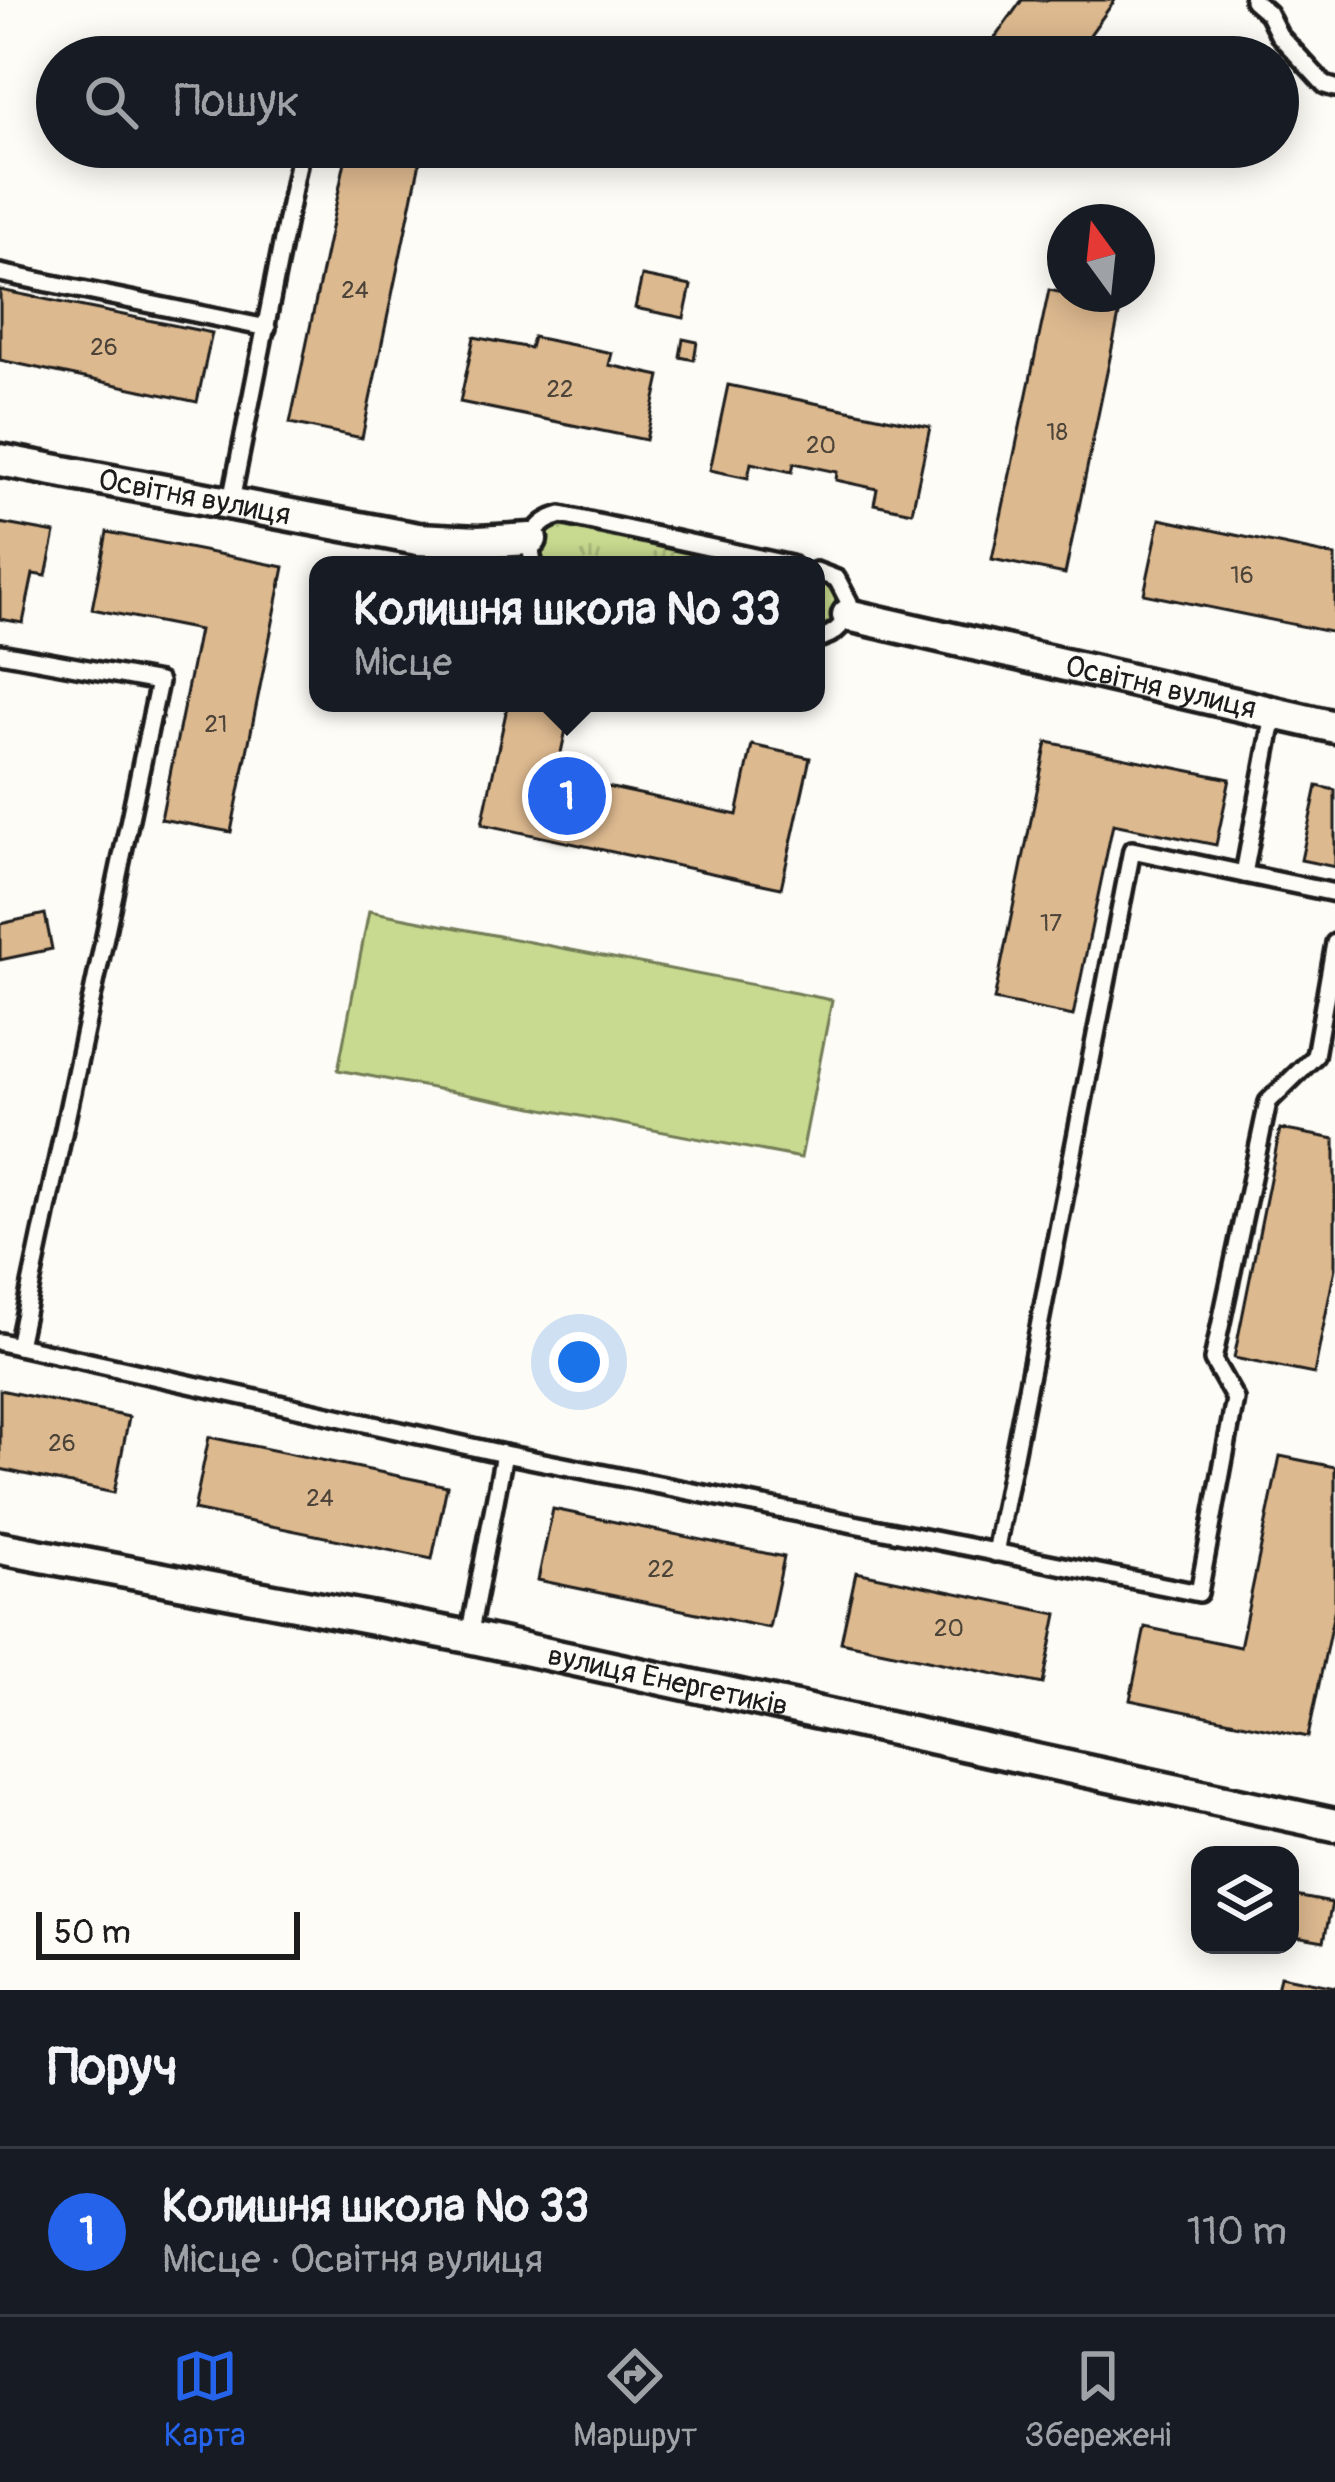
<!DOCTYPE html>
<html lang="uk">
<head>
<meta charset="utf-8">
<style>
  :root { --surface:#171b24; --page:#242831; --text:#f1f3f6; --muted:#9ea1a6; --line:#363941; --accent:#2563eb }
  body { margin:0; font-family:Pangolin,sans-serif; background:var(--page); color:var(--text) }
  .controls { position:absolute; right:36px; bottom:36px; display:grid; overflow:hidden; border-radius:24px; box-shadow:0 6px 30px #0003 }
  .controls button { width:108px; height:108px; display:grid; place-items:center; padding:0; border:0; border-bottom:3px solid var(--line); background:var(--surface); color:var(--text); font:60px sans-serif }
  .compass { position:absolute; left:1047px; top:204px; width:108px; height:108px; border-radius:50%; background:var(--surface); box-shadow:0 6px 30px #0003; rotate:345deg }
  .scale { position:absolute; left:36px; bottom:30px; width:264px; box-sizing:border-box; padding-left:12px; border:6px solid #1c1c1c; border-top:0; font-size:33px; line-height:42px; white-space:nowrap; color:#1c1c1c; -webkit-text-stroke:9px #fdfcf7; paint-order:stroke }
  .you { position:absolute; left:579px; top:1362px; width:42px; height:42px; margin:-30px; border:9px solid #fff; border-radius:50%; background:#1a73e8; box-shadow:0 0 0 18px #1a73e833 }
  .badge { display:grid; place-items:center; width:78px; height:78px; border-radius:50%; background:var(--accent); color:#fff; font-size:39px; font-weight:700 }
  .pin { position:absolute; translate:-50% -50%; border:6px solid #fff; box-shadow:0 3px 12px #0006 }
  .popup { position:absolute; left:309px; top:556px; width:516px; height:156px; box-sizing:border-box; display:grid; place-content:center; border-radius:24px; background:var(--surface); filter:drop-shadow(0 3px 9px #0005); font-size:39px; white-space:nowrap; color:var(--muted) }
  .popup b { font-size:45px; color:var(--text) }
  .popup::after { content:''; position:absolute; left:50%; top:100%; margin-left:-24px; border:24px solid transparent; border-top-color:var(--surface) }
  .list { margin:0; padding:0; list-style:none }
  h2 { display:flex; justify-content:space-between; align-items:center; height:156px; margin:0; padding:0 48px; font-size:51px }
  h2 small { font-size:39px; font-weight:400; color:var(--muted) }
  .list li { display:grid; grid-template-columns:78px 1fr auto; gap:36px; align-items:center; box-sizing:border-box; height:168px; padding:0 48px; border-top:3px solid var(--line) }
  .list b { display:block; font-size:45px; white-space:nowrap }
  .list p { margin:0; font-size:39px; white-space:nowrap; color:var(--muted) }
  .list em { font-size:39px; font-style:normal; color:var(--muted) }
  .icon { flex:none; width:66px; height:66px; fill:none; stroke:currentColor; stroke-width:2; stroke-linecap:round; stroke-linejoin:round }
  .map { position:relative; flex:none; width:1335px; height:1990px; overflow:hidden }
  .search { position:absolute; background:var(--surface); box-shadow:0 6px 30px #0003; left:36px; right:36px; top:36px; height:132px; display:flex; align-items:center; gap:30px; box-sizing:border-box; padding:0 42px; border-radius:66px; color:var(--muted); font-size:45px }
  .sheet { height:324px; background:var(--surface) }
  nav { display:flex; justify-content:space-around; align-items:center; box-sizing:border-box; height:168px; border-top:3px solid var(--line); background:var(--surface); font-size:33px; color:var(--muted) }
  nav a { display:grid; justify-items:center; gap:6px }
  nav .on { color:var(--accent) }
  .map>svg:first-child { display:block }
  .grass { fill:url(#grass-tufts); stroke:#727b56; stroke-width:3 }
  .pitch { fill:#c7da8f; stroke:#727b56; stroke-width:3 }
  .building { fill:#ddb98f; stroke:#1c1c1c; stroke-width:3 }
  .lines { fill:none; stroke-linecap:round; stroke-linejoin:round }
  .lane-casing { stroke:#1c1c1c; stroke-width:24 }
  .street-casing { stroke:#1c1c1c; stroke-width:39 }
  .lane { stroke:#fdfcf7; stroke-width:15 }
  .street { stroke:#fdfcf7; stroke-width:30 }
  .labels { text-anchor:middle; stroke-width:9; stroke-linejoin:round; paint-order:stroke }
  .number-label { font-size:24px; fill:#4c4339 }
  .street-label { font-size:30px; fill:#1c1c1c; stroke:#fdfcf7 }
</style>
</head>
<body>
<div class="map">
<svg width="1335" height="1990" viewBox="0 0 1335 1990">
  <defs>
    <pattern id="grass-tufts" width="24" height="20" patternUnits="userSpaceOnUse" patternTransform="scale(3)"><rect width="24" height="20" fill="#c7da8f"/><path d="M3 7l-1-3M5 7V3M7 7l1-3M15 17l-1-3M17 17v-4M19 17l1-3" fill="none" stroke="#aaba7b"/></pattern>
  </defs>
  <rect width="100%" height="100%" fill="#fdfcf7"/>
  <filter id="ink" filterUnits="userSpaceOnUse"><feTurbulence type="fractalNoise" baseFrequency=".00833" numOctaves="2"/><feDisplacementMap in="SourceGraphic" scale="24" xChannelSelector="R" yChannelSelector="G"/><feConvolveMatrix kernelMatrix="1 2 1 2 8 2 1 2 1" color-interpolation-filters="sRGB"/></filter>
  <g filter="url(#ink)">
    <g class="grass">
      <path d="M562 526H571L743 565H702L687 558 674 565H547C535 548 542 531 562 526Z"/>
      <path d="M816 581 830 587 838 603 833 620 817 628Z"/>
    </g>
    <path class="pitch" d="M369 911 832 1000 801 1158 338 1070Z"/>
    <g class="building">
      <path d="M1022 0H1115L1074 57H981Z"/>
      <path d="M348 147H373L421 157 362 438 290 423Z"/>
      <path d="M642 276 691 286 684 318 635 308Z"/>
      <path d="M0 290 212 333 197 402 0 360Z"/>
      <path d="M1049 290 1121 305 1065 574 992 559Z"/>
      <path d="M474 337 530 348 533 337 612 353 609 365 660 376 646 440 460 402Z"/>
      <path d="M683 339 697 342 694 360 680 357Z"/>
      <path d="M728 385 930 427 912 512 874 504 877 489 836 480 837 472 794 463 792 472 751 463 748 478 710 470Z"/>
      <path d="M1160 519 1335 556V633L1144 594Z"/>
      <path d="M0 523 55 533 46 576 33 574 23 623 0 619Z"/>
      <path d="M107 532 284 567 231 832 161 819 199 630 92 609Z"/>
      <path d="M508 703H532L570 711 556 776 737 815 752 745 810 758 781 888 482 824Z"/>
      <path d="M1047 742 1230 779 1216 845 1113 824 1073 1016 994 1000Z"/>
      <path d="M1317 786 1335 790V867L1301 860Z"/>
      <path d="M45 914 52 949 0 960V924Z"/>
      <path d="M1280 1129 1335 1139V1268L1314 1374 1234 1358Z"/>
      <path d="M0 1390 129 1417 114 1493 0 1469Z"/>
      <path d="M209 1437 447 1486 432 1559 194 1510Z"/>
      <path d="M1280 1456 1335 1467V1607L1308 1737 1130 1700 1145 1627 1240 1647Z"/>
      <path d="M553 1509 784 1557 769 1628 538 1580Z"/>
      <path d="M856 1572 1057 1614 1043 1684 841 1642Z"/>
      <path d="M1290 1895 1332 1903 1324 1941 1290 1935Z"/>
      <path d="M1280 1976 1335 1987V1990H1277Z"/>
    </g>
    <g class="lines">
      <defs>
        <g id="lane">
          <path d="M1253 0 1268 13 1279 35 1325 85 1335 88"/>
          <path d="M0 273 267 328"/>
          <path d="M230 506 298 164"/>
          <path d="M534 565C526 540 535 522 561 515L791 565"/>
          <path d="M816 571 837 579 849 602C847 623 837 635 816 639"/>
          <path d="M0 653 159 682 18 1346"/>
          <path d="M1274 715 1244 874 1335 893"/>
          <path d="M0 1342 504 1454 469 1637"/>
          <path d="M504 1454 1199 1593 1235 1399 1213 1360 1268 1102 1315 1056 1335 943"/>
          <path d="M995 1553 1132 850 1244 874"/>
        </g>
        <g id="street">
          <path id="s1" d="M0 460 418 539 478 542 531 539"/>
          <path id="s2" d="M848 615 1335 727"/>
          <path id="s3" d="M0 1548 469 1637 1335 1825"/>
        </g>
      </defs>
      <use href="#lane" class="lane-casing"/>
      <use href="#street" class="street-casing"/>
      <use href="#lane" class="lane"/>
      <use href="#street" class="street"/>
    </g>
  </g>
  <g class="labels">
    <g class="number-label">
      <text x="355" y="298">24</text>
      <text x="104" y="355">26</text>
      <text x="560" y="397">22</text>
      <text x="1057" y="440">18</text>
      <text x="821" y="453">20</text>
      <text x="1242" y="583">16</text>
      <text x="216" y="732">21</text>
      <text x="1051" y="931">17</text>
      <text x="62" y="1451">26</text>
      <text x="320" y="1506">24</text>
      <text x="661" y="1577">22</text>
      <text x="949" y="1636">20</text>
    </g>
    <g class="street-label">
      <text dy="10" stroke="none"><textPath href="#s1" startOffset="198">Освітня вулиця</textPath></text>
      <text dy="10" stroke="none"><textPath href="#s2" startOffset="321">Освітня вулиця</textPath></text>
      <text dy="10" stroke="none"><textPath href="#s3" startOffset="681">вулиця Енергетиків</textPath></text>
    </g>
  </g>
</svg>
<div class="controls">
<button><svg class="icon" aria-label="layers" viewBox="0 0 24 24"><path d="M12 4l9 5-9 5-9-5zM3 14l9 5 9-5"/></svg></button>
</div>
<svg class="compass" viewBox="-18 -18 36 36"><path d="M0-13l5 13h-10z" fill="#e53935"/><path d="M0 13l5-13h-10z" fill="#9ea1a6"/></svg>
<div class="scale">50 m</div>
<div class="you"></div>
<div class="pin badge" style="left:567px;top:796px">1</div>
<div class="popup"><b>Колишня школа № 33</b>Місце</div>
<div class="search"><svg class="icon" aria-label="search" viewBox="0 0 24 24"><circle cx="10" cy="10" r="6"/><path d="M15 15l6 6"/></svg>Пошук</div>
</div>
<section class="sheet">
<h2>Поруч<small></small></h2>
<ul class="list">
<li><span class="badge">1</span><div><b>Колишня школа № 33</b><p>Місце · Освітня вулиця</p></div><em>110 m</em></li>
</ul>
</section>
<nav>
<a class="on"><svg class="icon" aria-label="map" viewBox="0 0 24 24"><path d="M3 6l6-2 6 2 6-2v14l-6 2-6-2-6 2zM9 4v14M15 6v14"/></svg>Карта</a>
<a><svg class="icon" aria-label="directions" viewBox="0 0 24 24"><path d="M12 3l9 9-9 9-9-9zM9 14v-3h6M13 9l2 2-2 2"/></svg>Маршрут</a>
<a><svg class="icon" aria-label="saved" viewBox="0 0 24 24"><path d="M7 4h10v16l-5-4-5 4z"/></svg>Збережені</a>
</nav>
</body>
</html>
